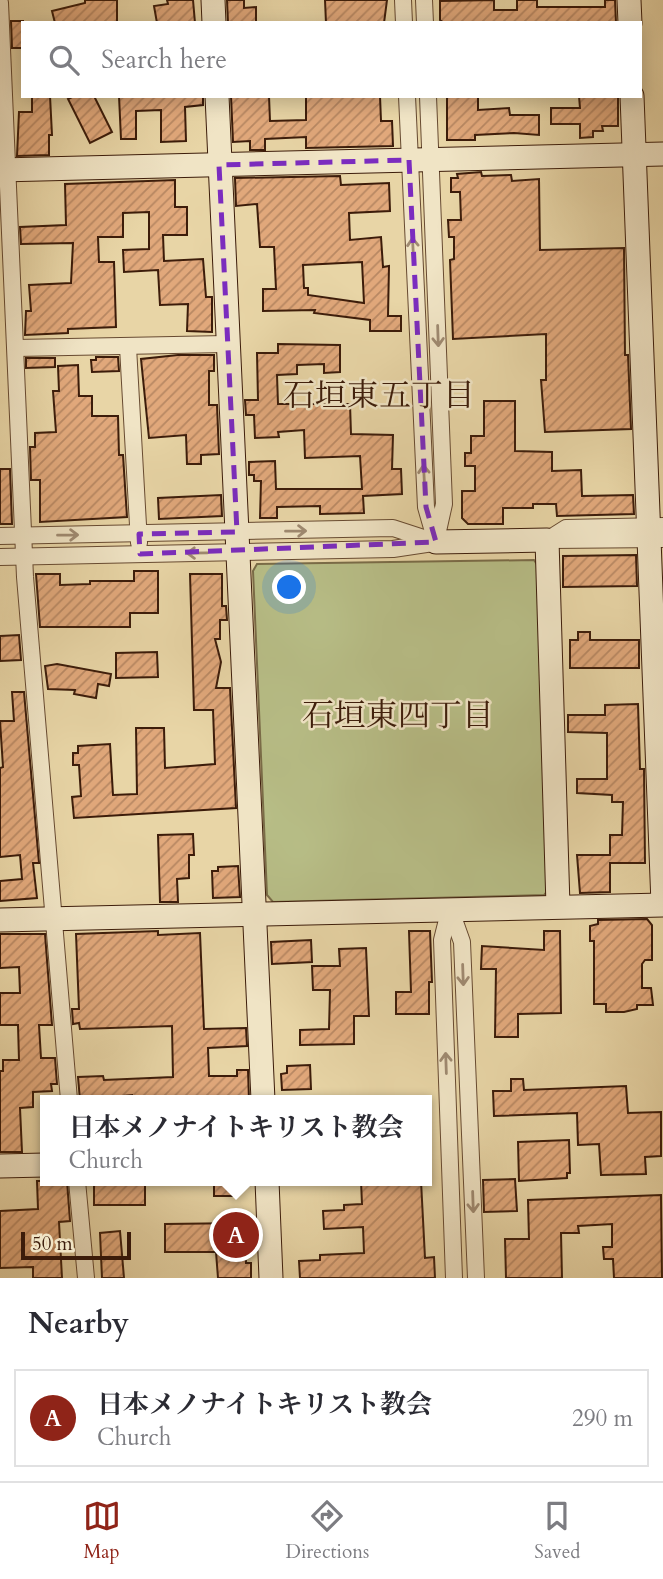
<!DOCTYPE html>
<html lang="en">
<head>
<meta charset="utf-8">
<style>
  :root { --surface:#fff; --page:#f2f2f3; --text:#2b2b33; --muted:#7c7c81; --line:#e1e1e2; --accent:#8f2418 }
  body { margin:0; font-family:Cardo,"Noto Serif JP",serif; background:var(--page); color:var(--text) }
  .scale { position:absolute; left:21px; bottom:18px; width:110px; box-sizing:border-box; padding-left:7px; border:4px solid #3c1c0a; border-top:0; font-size:19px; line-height:24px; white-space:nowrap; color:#3c1c0a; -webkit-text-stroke:5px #f0e4c5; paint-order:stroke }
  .you { position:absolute; left:290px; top:588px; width:24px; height:24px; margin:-18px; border:5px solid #fff; border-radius:50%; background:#1a73e8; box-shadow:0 0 0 10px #1a73e833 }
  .badge { display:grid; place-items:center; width:46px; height:46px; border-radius:50%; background:var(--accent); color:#fff; font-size:23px; font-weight:700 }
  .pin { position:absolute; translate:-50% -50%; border:4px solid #fff; box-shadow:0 2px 7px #0006 }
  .popup { position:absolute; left:40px; top:1095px; width:392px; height:91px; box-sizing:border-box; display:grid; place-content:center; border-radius:0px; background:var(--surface); filter:drop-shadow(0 2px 5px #0005); font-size:23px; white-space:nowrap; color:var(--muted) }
  .popup b { font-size:26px; color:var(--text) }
  .popup::after { content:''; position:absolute; left:50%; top:100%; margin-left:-14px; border:14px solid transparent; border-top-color:var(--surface) }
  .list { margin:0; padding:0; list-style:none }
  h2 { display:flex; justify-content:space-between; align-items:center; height:91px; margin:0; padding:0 28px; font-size:30px }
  h2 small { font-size:23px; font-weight:400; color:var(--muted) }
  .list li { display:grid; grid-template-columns:46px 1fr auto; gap:21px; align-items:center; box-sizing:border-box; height:98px; margin:0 14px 14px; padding:0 14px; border:2px solid var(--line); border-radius:0px }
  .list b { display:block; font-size:26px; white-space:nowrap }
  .list p { margin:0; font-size:23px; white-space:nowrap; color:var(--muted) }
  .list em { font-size:23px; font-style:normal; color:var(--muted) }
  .icon { flex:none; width:38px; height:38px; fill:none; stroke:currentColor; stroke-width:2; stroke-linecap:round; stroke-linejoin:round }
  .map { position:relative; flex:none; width:663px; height:1278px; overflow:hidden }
  .search { position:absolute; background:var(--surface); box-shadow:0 4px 18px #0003; left:21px; right:21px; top:21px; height:77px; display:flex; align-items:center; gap:18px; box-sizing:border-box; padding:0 24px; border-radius:0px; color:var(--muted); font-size:26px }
  .sheet { height:203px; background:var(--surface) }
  nav { display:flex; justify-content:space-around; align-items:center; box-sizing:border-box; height:98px; border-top:2px solid var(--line); background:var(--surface); font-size:19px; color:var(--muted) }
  nav a { display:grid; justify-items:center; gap:4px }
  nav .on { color:var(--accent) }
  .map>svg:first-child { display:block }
  .park { fill:#b7bd86; stroke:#7a6c48; stroke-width:2 }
  .building { fill:url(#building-hatch); stroke:#3c1c0a; stroke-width:2; fill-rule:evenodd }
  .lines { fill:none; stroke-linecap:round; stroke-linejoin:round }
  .street-casing { stroke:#674a31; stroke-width:18 }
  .secondary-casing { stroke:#3c1c0a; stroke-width:25 }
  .street { stroke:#f0e4c5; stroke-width:16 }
  .secondary { stroke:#f0e4c5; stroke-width:23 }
  .oneway { stroke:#9f8a71 }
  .marked { fill:none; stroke:#7b2cbf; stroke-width:5; stroke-dasharray:14 9; stroke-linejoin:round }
  .labels { text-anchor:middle; stroke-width:5; stroke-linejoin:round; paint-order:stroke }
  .neighbourhood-label { font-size:32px; fill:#3c1c0a; stroke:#f0e4c5 }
</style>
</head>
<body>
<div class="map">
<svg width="663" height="1278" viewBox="0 0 663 1278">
  <defs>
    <pattern id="building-hatch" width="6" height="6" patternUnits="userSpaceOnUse" patternTransform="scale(1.75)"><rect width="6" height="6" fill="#e1a87b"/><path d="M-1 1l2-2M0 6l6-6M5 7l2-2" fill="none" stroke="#b88863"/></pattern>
  </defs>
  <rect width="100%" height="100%" fill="#e8d5a6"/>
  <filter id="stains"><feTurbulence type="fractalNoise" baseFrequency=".00286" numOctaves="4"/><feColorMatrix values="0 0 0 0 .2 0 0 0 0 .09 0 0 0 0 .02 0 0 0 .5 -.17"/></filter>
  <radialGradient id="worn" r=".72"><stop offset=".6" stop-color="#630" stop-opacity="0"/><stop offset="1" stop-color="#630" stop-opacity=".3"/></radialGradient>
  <path class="park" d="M534 560 538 566 548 890 544 895 273 902 267 895 253 571 257 564Z"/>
  <g class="building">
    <path d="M85 0H117V23H55L52 11 85 3Z"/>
    <path d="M167 0H193L195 23H157L154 6 168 4Z"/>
    <path d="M227 0H244V8L256 7V23H228Z"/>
    <path d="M325 0H387L384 23H326Z"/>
    <path d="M494 0V10H517V0H537V7H605V0H615L616 23H444L440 20V1Z"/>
    <path d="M11 21H23V48H12Z"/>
    <path d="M32 96H50L52 135H49V155L17 156 19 112H32Z"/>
    <path d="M74 96H94L112 132 90 143 68 99Z"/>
    <path d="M119 96H203V105L185 107 186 141 161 142V110L136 111V139H121Z"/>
    <path d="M231 96H269L270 121 306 120V96H380L381 121H392L393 146 306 148V137L265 139V150H250V141L233 142Z"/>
    <path d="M447 96H478V110L509 108 510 115H539V135L514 133 475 135V140H447Z"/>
    <path d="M579 96H618V126H602L603 131H593V137L580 138V124H551V108H580Z"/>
    <path d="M481 172 482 176 511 175 512 181 539 179 540 250 624 248 625 355H628L631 429 545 432 541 380H546V334L453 339 450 260 454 259V237H449L448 220H461L460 192H451V178H458L457 174Z"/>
    <path d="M340 176 341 185 389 183 390 211 349 213 350 240 381 237 383 267 389 266 388 316H401V331H370V320L314 313 315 310 263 311V289H276L274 247H260L257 204 236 206 235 178ZM362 262 364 303 308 295V288H304L303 265Z"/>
    <path d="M175 180V207H187V235H163L164 261 203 259 206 297H212V332L187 331 188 304 160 305 158 270 124 272 123 250 149 249V212L123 213V237H98L99 262H114L116 327 68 329V333L25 335 26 311H31L29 285 71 283 73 243 21 244 20 227 66 225 65 184Z"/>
    <path d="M278 344 340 345V372L324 373V364L297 365V374L277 375 278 404H350L351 434 393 435 392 469H401L402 494 363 496 364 513 320 514V506L277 507V518H260L261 481H254V475H249V462L275 461 276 489H362L360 456 305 458 304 430 278 432 279 437 255 438 254 415H246L245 400H258L257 353H278Z"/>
    <path d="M178 355H214V371H209V405H217L219 454 201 455V464H187L186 435 149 438 141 359Z"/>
    <path d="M96 357H118L119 371 92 372 91 360H96Z"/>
    <path d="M26 358H55V367L26 368Z"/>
    <path d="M78 365 79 396H92V416H118L119 455H123L127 517 40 522V480H31L30 447H35V433L56 432 53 391H59L58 366Z"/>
    <path d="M484 401H515V451L552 452V471L581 470 582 496 633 495 634 514 557 516 556 504H533V508H503V524H468L462 518V491H475V466H465V453H471V436H484Z"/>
    <path d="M0 469H10L12 524H0Z"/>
    <path d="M221 495 222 516 159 519 158 498Z"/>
    <path d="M636 555 637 586 563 587V556Z"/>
    <path d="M134 571H158V613H130V627H40L36 574H60V585L90 584V581H134Z"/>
    <path d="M190 574H222V606H226L227 620H220V639H215L221 662 216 688H230L236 808 74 818 72 797 81 796 79 765H73V753H78V746L110 744 113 795 137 794 136 728H164L165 768 215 764 213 710H194Z"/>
    <path d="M578 632H590V640H639V668H570V640H578Z"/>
    <path d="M19 635 21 660 0 661V636Z"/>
    <path d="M157 652 158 677 116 678V653Z"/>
    <path d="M57 664 111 674 109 686 98 684 96 698 74 694 75 690 48 689 45 666Z"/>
    <path d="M12 692H24L39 863H33L37 898 0 901V881L22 879 20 855 0 857V768L3 767 0 721H14Z"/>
    <path d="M638 704 640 769H644L645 863H610V892L580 893 577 855H610V835H622L623 802H612V795L577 793V779H607V733L568 732V715H605V705Z"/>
    <path d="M193 834 194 855H189V878L177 879 178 902H160L158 835Z"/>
    <path d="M238 866 240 897 213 898 212 871H218V867Z"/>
    <path d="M647 919 652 925V960H645L642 964V988H651L653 1005H637V1009L624 1012H606V1004H594V941H590V926L598 924V920Z"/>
    <path d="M158 931V935L200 933 204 1029 246 1028 247 1046 208 1048 209 1076H237V1070H248L249 1100H132V1095L80 1100 78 1077 103 1076 104 1080 173 1077 172 1026 80 1029 79 1023 73 1024 72 1009H79L76 934Z"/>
    <path d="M409 931H430L432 982H429V1014H396V992H411Z"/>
    <path d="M544 931H560L561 1013 518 1014V1037H495L496 969H481L482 946 544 950Z"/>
    <path d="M0 934H45L52 1025H39L41 1058H55L57 1084H51L52 1091 33 1092V1107L20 1108 22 1152H0V1071H3V1060H19L18 1025H0V993H20L19 967 0 968Z"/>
    <path d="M311 940 312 962 272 964 271 942Z"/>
    <path d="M366 948 369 1016H354V1044L300 1045V1030L329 1029 330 990H313L312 966H340L339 949Z"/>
    <path d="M310 1065 311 1089 282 1090 281 1074 287 1073V1066Z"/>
    <path d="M511 1079H523L524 1090 626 1086 628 1113 661 1112V1156L645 1157 646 1174 601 1175 599 1144 578 1145 577 1113 494 1116 493 1091H511Z"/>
    <path d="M569 1140 570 1173H567V1178L519 1181 518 1142Z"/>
    <path d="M515 1179 517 1211 484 1212 483 1180Z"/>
    <path d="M37 1181H67L70 1221 59 1222 62 1278H33V1267L0 1268V1211L38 1209Z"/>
    <rect x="94" y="1181" width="51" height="24"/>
    <rect x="214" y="1181" width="20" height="15"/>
    <path d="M361 1181H421L425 1258 434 1257 435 1278H300L299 1261 320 1260V1255L364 1253 363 1227 324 1229 323 1211 344 1210V1205L362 1204Z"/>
    <path d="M661 1195 662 1278H614L613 1259H604L603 1247H612V1224L578 1226 579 1233H561L562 1278H506L505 1239H529L528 1200Z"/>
    <path d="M244 1223 246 1263H251V1278H218L216 1252H165V1224Z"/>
    <path d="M120 1231 124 1278H102L100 1233Z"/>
  </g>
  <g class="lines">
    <defs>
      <g id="street">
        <path d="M403 0 404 23"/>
        <path d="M424 0 425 23"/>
        <path d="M0 3 25 577 69 1100"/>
        <path d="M407 96 426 507 436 542"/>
        <path d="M428 96 444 504 436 540"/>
        <path d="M128 347 139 543"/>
        <path d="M16 348 226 344"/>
        <path d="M0 536 393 528 436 542"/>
        <path d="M547 540 566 528 663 526"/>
        <path d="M550 540 663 539"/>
        <path d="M0 557 393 549 433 543"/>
        <path d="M450 908 462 942 476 1278"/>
        <path d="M450 908 442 940 454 1278"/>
        <path d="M77 1181 86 1278"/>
      </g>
      <g id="secondary">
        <path d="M213 0 214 23"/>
        <path d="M629 0 630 23"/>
        <path d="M217 96 263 1100"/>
        <path d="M632 96 663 904"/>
        <path d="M0 170 663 154"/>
        <path d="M436 542 547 540 558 906"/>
        <path d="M0 920 663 905"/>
        <path d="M0 1166 45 1165"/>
        <path d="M267 1181 271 1278"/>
      </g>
    </defs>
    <use href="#street" class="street-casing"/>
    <use href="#secondary" class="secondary-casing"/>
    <use href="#street" class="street"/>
    <use href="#secondary" class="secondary"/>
  </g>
  <defs><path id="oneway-shaft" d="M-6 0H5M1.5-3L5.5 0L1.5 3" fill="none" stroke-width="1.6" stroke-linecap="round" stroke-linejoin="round" transform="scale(1.75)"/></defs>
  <g class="oneway">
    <use href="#oneway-shaft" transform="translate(413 248) rotate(-93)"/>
    <use href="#oneway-shaft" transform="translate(438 336) rotate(88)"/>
    <use href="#oneway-shaft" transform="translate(424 475) rotate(-93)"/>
    <use href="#oneway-shaft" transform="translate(296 531) rotate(-1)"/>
    <use href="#oneway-shaft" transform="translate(68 535) rotate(-1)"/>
    <use href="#oneway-shaft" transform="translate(197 553) rotate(179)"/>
    <use href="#oneway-shaft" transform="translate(463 975) rotate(88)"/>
    <use href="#oneway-shaft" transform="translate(446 1063) rotate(-92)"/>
    <use href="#oneway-shaft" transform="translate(473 1202) rotate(88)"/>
  </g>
  <path class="marked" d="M409 160 426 507 436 542 140 554 139 534 237 532 219 165Z"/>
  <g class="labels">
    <g class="neighbourhood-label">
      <text x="379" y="406">石垣東五丁目</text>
      <text x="398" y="726">石垣東四丁目</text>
    </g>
  </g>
  <rect width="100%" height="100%" filter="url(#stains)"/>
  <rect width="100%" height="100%" fill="url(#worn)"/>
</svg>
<div class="scale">50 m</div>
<div class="you"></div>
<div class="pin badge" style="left:236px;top:1235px">A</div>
<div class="popup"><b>日本メノナイトキリスト教会</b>Church</div>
<div class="search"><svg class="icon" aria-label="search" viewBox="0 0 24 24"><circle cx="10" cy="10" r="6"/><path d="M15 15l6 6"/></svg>Search here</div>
</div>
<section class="sheet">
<h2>Nearby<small></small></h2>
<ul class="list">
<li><span class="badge">A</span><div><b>日本メノナイトキリスト教会</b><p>Church</p></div><em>290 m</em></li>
</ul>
</section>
<nav>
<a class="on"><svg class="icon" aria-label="map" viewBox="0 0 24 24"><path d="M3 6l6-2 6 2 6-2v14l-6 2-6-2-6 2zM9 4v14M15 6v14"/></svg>Map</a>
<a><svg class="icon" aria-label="directions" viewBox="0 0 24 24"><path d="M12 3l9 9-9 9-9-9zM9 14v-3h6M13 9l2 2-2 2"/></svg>Directions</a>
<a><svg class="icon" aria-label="saved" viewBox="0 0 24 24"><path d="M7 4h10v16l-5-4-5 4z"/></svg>Saved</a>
</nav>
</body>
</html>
